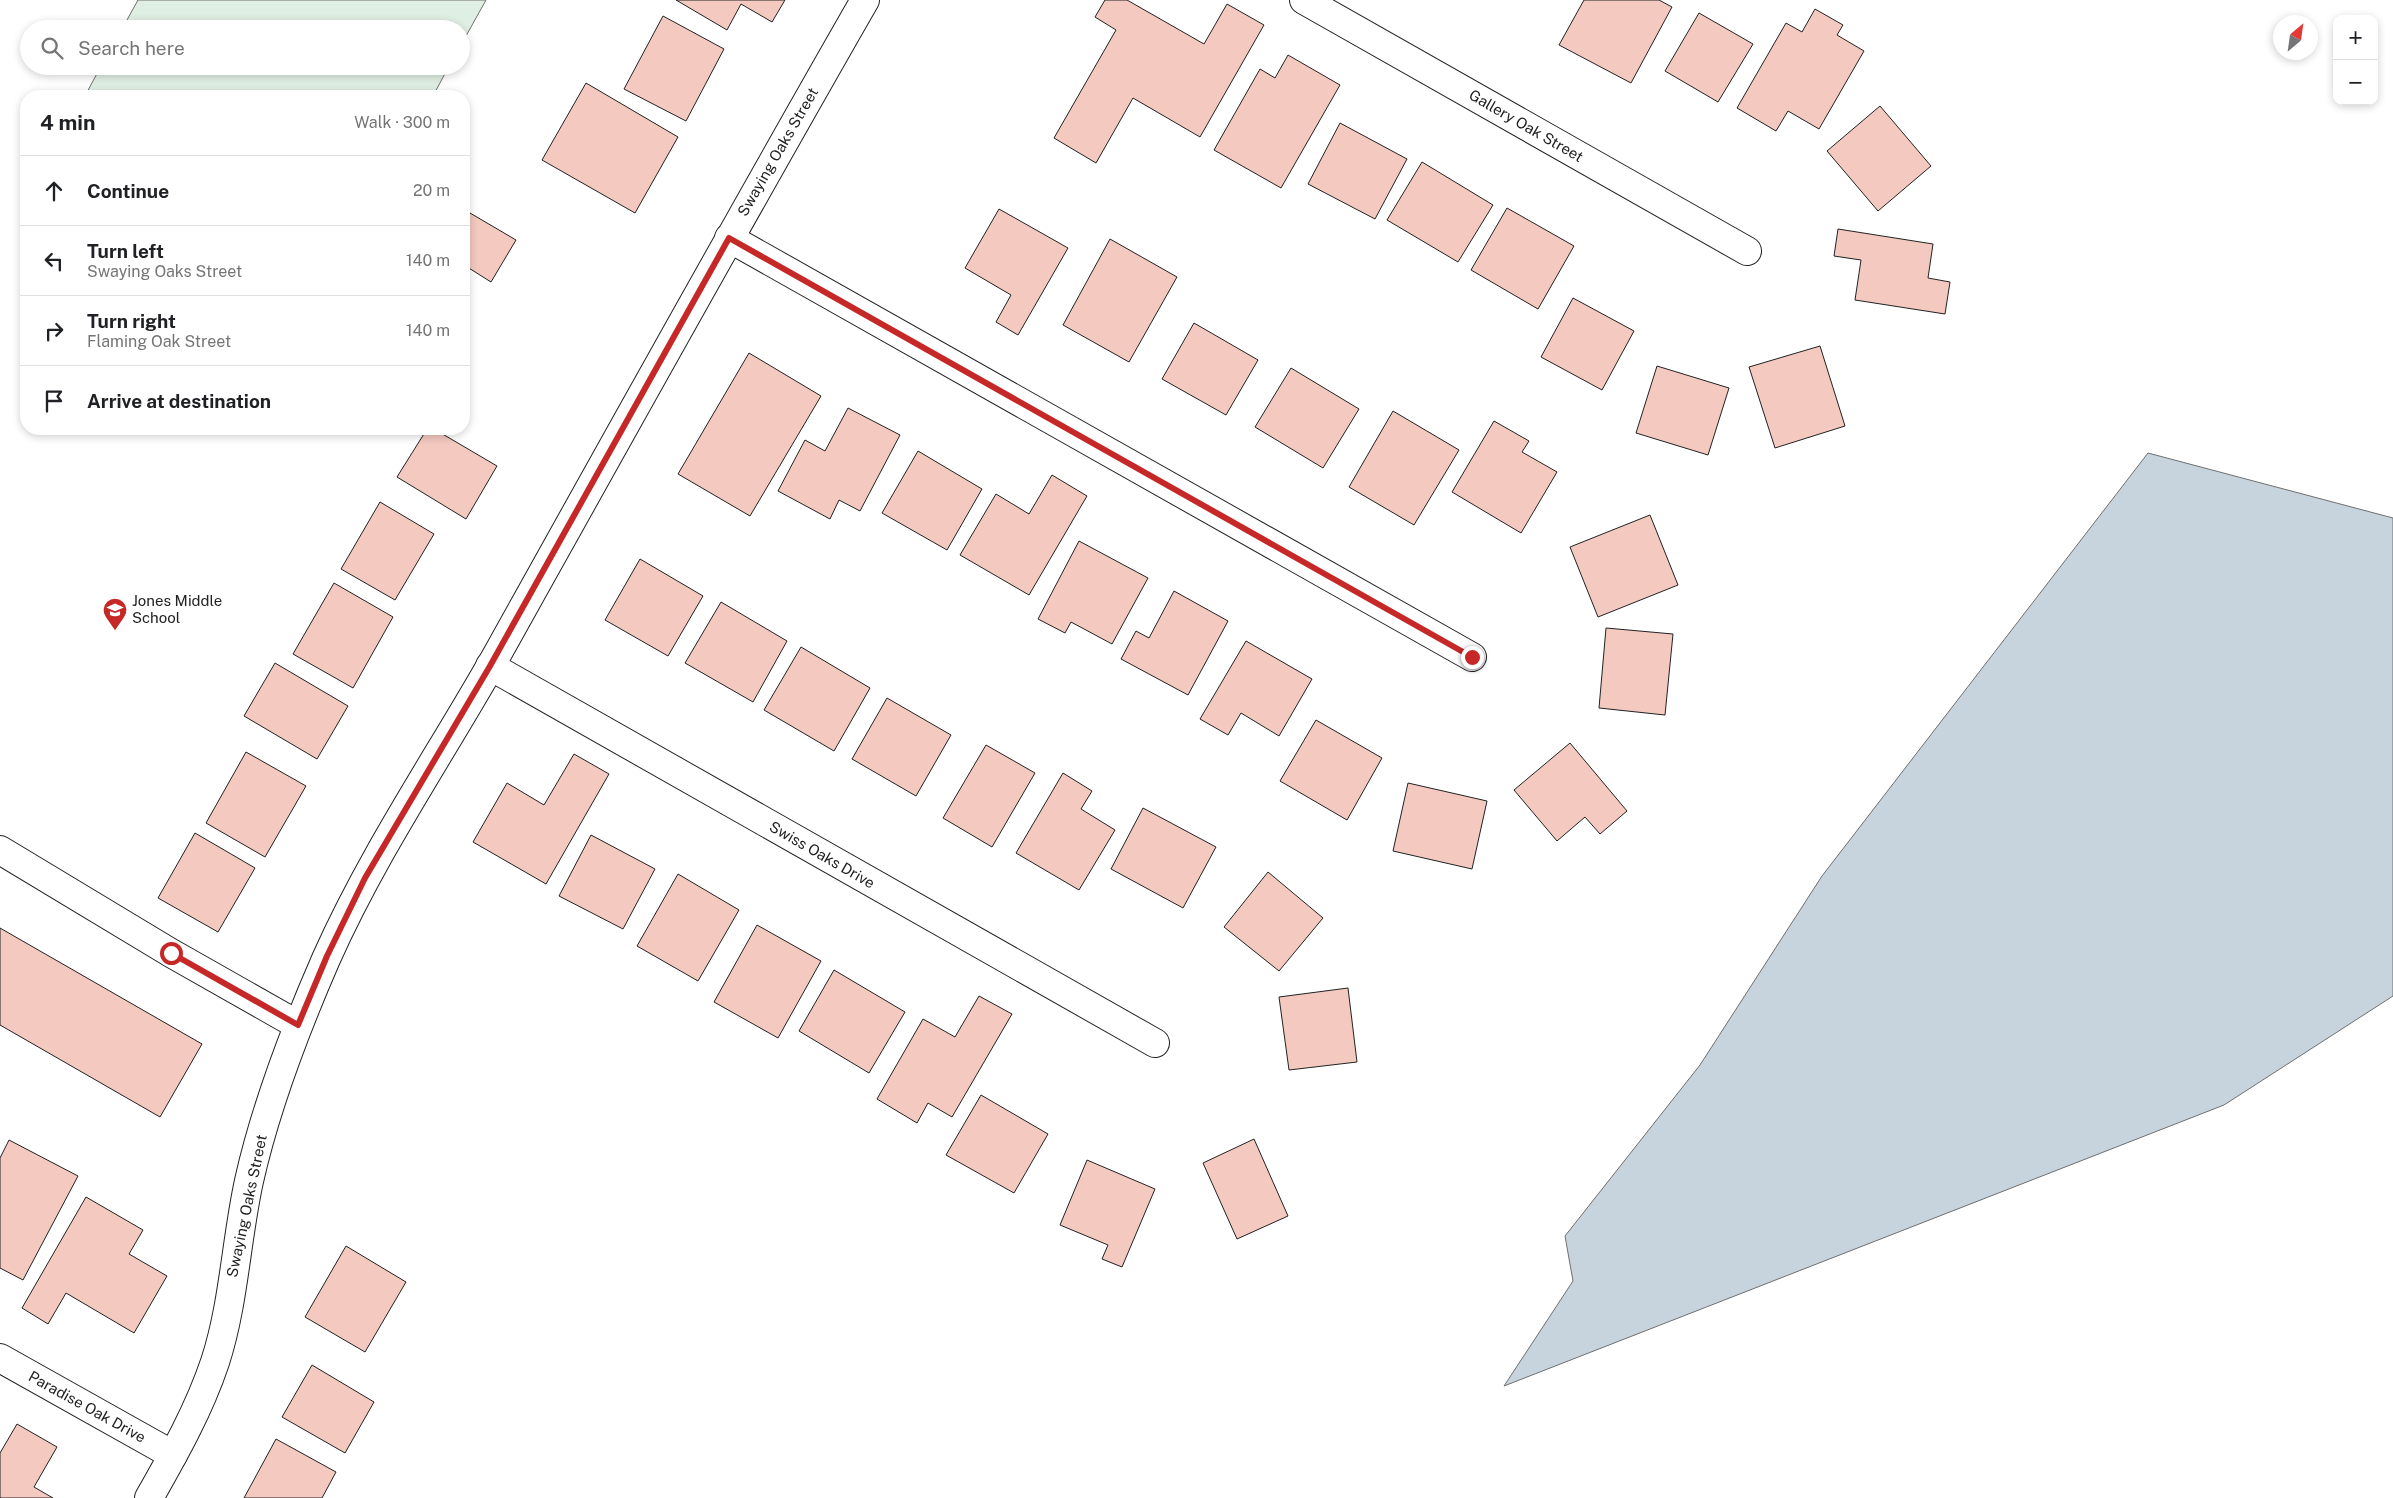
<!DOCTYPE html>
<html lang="en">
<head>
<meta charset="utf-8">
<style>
  :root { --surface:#fff; --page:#f6f6f6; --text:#202124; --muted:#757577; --line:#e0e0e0 }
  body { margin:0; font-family:"Public Sans",sans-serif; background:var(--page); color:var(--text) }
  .controls { position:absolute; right:15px; top:15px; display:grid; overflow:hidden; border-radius:10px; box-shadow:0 2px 8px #0003 }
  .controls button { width:45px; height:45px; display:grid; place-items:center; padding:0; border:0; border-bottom:1px solid var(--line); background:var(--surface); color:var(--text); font:25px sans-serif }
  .compass { position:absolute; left:2273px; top:15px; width:45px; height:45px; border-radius:50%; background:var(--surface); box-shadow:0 2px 8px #0003; rotate:29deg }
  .stop { position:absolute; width:15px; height:15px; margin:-11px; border:4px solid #c62828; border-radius:50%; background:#fff }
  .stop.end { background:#c62828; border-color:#fff; box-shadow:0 1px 5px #0008 }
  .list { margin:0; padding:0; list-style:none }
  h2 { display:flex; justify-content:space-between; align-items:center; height:65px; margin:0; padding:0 20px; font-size:21px }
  h2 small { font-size:16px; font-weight:400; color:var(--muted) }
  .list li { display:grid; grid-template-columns:32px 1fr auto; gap:15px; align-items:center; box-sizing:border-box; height:70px; padding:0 20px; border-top:1px solid var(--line) }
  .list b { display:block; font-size:19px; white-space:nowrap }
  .list p { margin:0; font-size:16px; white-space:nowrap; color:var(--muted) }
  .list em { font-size:16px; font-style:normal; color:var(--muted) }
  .icon { flex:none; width:28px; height:28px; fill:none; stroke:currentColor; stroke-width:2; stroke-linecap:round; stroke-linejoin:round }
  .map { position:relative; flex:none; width:2393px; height:1498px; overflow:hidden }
  .search { position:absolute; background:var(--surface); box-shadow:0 2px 8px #0003; left:20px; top:20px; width:450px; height:55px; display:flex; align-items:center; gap:12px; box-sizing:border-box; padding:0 18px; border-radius:28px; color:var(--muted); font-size:19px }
  .panel { position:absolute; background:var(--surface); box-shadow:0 2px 8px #0003; left:20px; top:90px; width:450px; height:345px; border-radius:20px }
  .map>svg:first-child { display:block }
  .green { fill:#e0efe3; stroke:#6f6f6f }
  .water { fill:#c7d3dd; stroke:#6f6f6f }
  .building { fill:#f3c9c0; stroke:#222 }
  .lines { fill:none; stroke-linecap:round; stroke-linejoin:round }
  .minor-casing { stroke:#222; stroke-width:30 }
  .minor { stroke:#fff; stroke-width:28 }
  .route { stroke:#c62828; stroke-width:6 }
  .labels { text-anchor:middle; stroke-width:4; stroke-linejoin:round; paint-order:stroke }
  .street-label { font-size:15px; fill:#222; stroke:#fff }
  .poi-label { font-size:15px; fill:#222; stroke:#fff; text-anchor:start }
</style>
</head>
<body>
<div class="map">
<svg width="2393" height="1498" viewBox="0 0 2393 1498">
  <rect width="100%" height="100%" fill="#fff"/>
  <g class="green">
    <path d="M138 0H486L461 45V29H122Z"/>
    <path d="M101 66H449L433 96H85Z"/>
  </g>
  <path class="water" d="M2148 453 2393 518V996L2224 1105 1504 1386 1573 1281 1565 1236 1700 1065 1822 876Z"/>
  <g class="building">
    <path d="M676 0H785L772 22 741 4 727 30Z"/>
    <path d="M1105 0H1127L1204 44 1227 4 1264 25 1200 137 1133 98 1096 163 1054 138 1116 30 1095 17Z"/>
    <path d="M1584 0H1659L1672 7 1631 83 1559 45Z"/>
    <path d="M1815 9 1843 25 1837 35 1864 51 1819 129 1788 111 1776 131 1737 108 1786 23 1802 32Z"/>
    <path d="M1699 13 1753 44 1718 102 1665 71Z"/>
    <path d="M663 16 724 49 686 121 624 89Z"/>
    <path d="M1288 55 1340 85 1281 188 1214 150 1260 69 1275 78Z"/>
    <path d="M586 83 678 137 635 213 542 160Z"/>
    <path d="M1880 106 1931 166 1878 211 1827 151Z"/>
    <path d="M1340 123 1407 159 1375 219 1308 184Z"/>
    <path d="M1422 162 1493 205 1458 262 1387 220Z"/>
    <path d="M1507 208 1574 246 1538 309 1471 270Z"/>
    <path d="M999 209 1068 248 1018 335 996 322 1011 295 965 268Z"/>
    <path d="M470 213 516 240 491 282 464 265V224Z"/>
    <path d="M1838 229 1933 244 1928 278 1950 282 1945 314 1855 300 1861 260 1834 256Z"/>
    <path d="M1110 239 1177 277 1129 362 1063 325Z"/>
    <path d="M1573 298 1634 331 1602 390 1541 357Z"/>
    <path d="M1194 323 1258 360 1226 415 1162 379Z"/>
    <path d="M1820 346 1845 426 1775 448 1749 367Z"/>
    <path d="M749 353 821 396 750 516 678 474Z"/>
    <path d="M1657 366 1729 388 1708 455 1636 433Z"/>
    <path d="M1291 368 1359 409 1323 468 1255 427Z"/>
    <path d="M848 408 900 435 860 511 839 500 830 519 778 491 805 440 825 451Z"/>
    <path d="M1393 411 1459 450 1414 525 1349 487Z"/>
    <path d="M1494 421 1529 441 1522 452 1557 472 1521 533 1452 492Z"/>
    <path d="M427 429H434L497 466 466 519 397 477Z"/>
    <path d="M918 451 982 489 947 550 882 513Z"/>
    <path d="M1052 475 1087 496 1029 595 960 555 996 494 1029 514Z"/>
    <path d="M380 502 434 534 395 600 341 569Z"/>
    <path d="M1650 515 1678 585 1598 617 1570 547Z"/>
    <path d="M1079 541 1148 578 1112 644 1071 622 1065 633 1038 619Z"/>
    <path d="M640 559 703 596 668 656 605 620Z"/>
    <path d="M334 583 393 617 353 688 293 654Z"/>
    <path d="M1174 591 1228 621 1188 695 1121 659 1136 631 1149 638Z"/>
    <path d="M721 602 787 641 753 702 685 663Z"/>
    <path d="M1606 628 1673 634 1665 715 1599 708Z"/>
    <path d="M1246 641 1312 679 1279 736 1241 713 1228 735 1200 719Z"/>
    <path d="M801 647 870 688 834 751 764 710Z"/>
    <path d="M275 663 348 706 317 759 244 716Z"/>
    <path d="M887 698 951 735 916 796 852 759Z"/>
    <path d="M1316 720 1382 758 1347 820 1280 781Z"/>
    <path d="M1570 743 1627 811 1600 834 1585 817 1557 841 1514 790Z"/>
    <path d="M986 745 1035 773 992 847 943 818Z"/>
    <path d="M246 752 306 786 265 857 206 823Z"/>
    <path d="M574 754 609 774 546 884 473 842 507 783 544 805Z"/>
    <path d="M1063 773 1092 791 1081 809 1115 830 1079 890 1016 853Z"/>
    <path d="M1408 783 1487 801 1472 869 1393 851Z"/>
    <path d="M1143 808 1216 847 1183 908 1111 869Z"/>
    <path d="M195 833 255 868 218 932 158 898Z"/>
    <path d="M591 835 655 869 623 929 559 896Z"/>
    <path d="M1268 872 1323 918 1279 971 1224 927Z"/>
    <path d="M678 874 739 910 698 981 637 946Z"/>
    <path d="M757 925 821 961 778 1038 714 1002Z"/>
    <path d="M0 928 202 1044 160 1117 0 1025Z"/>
    <path d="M834 970 905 1012 869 1073 799 1031Z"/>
    <path d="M1348 988 1357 1062 1289 1070 1279 997Z"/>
    <path d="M979 996 1012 1014 952 1117 928 1103 917 1123 877 1099 923 1019 955 1037Z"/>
    <path d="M981 1095 1048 1134 1014 1193 946 1155Z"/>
    <path d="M1254 1139 1288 1216 1237 1239 1203 1163Z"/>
    <path d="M9 1140 78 1176 23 1280 0 1268V1158Z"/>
    <path d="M1087 1160 1155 1189 1122 1267 1102 1259 1108 1245 1060 1225Z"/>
    <path d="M86 1197 143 1230 129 1254 167 1276 134 1333 66 1293 48 1324 22 1308Z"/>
    <path d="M346 1246 406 1282 365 1352 305 1317Z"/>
    <path d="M312 1365 374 1402 345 1453 282 1417Z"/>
    <path d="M17 1424 57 1447 34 1487 53 1498H0V1453Z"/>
    <path d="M276 1439 336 1472 322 1498H244Z"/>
  </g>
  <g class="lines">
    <defs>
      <g id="minor">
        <path d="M1304 0 1747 251"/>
        <path d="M729 238 1472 657"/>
        <path d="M490 666 1155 1043"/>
        <path d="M0 850 171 953 298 1025"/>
        <path d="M0 1358 173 1455"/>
        <path d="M149 1498C174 1454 199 1410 215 1362 234 1304 236 1240 249 1181 266 1105 295 1030 326 959 374 851 441 754 499 651 620 434 741 216 865 0"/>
      </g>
    </defs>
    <use href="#minor" class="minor-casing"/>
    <use href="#minor" class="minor"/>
  </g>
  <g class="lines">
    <path class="route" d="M171 953 298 1025 327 956 365 878 490 666 729 238 1472 657"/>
  </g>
  <defs>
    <symbol id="school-pin" viewBox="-11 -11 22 30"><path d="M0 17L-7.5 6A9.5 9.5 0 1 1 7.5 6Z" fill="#c62828" stroke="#fff"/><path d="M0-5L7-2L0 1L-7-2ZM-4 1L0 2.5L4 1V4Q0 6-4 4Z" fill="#fff"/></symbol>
  </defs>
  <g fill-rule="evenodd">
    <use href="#school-pin" x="101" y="596" width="28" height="38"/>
  </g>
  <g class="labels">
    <g class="street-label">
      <text transform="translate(1526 126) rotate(30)" y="5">Gallery Oak Street</text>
      <text transform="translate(778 152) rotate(-60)" y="5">Swaying Oaks Street</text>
      <text transform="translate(822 855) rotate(30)" y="5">Swiss Oaks Drive</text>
      <text transform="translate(247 1206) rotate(-78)" y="5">Swaying Oaks Street</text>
      <text transform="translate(87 1407) rotate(29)" y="5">Paradise Oak Drive</text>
    </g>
    <g class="poi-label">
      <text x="132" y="606">Jones Middle<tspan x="132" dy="17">School</tspan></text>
    </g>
  </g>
</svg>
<div class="controls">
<button>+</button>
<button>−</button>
</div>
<svg class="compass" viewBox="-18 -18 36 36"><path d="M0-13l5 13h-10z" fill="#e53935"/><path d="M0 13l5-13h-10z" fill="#757577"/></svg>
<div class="stop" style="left:171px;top:953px"></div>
<div class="stop end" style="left:1472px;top:657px"></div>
<div class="search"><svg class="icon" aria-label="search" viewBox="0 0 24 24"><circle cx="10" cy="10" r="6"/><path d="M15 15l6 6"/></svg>Search here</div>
<section class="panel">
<h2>4 min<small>Walk · 300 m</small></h2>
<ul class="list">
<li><svg class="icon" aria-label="ahead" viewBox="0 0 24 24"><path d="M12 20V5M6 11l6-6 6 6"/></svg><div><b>Continue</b></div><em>20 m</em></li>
<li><svg class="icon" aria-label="left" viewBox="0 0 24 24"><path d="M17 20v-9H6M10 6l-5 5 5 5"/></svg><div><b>Turn left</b><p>Swaying Oaks Street</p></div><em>140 m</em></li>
<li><svg class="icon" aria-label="right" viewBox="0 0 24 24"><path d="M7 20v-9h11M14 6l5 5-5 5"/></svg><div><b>Turn right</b><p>Flaming Oak Street</p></div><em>140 m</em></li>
<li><svg class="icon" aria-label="arrive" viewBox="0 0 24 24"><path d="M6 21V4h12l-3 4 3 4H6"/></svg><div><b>Arrive at destination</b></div></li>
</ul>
</section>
</div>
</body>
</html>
